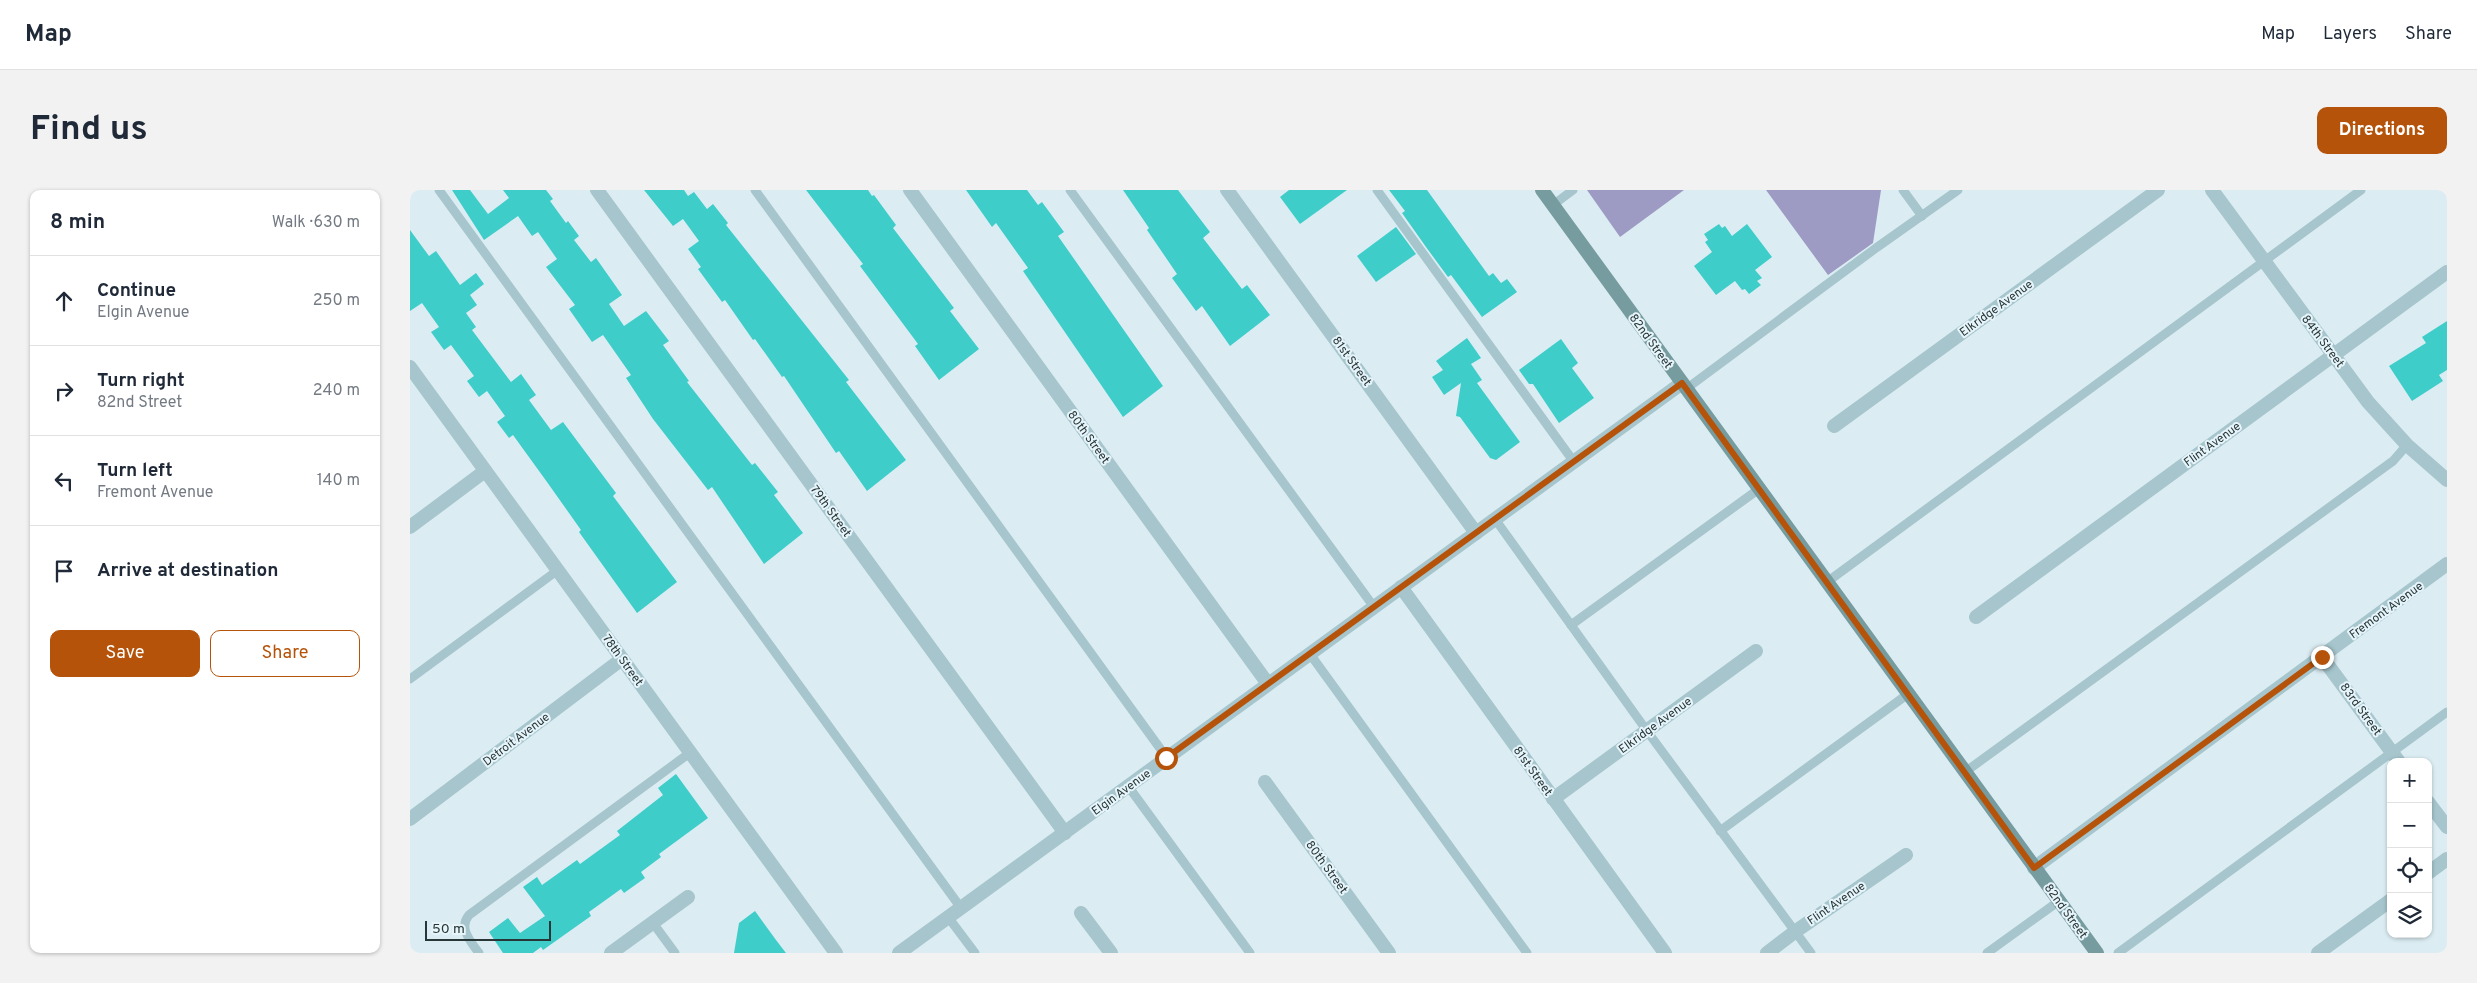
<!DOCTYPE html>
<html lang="en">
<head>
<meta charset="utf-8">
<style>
  :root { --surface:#fff; --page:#f2f2f3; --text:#1f2937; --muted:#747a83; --line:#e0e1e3; --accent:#b45309 }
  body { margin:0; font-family:Overpass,sans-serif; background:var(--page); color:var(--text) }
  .controls { position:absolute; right:15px; bottom:15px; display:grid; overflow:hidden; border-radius:10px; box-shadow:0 1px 4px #0004 }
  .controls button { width:45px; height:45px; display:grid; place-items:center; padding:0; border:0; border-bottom:1px solid var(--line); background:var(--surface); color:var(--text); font:25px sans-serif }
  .scale { position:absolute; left:15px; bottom:12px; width:126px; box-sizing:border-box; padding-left:5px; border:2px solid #273738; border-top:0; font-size:14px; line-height:18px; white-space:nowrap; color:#273738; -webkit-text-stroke:4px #e7f5fb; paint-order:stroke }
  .stop { position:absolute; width:15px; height:15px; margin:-11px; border:4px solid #b45309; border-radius:50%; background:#fff }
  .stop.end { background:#b45309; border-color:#fff; box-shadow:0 1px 5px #0008 }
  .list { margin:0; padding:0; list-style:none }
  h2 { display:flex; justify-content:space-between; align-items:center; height:65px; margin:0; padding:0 20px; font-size:21px }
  h2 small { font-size:16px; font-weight:400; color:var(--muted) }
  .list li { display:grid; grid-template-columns:32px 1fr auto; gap:15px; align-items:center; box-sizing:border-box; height:90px; padding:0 20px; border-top:1px solid var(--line) }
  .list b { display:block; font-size:19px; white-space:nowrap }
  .list p { margin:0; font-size:16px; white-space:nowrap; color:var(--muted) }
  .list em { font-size:16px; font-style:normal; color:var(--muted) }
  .actions { display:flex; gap:10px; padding:15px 20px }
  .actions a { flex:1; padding:11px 0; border:1px solid var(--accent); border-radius:10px; text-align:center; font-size:18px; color:var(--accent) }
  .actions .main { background:var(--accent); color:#fff }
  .icon { flex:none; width:28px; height:28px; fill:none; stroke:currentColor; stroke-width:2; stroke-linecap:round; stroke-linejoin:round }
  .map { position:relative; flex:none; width:2037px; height:763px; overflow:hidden; border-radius:10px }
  header { display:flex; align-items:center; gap:30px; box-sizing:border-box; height:70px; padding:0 25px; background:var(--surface); border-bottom:1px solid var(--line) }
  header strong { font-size:24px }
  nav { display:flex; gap:28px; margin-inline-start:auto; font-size:18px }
  .intro { display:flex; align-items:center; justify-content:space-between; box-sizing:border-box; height:120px; padding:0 30px }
  h1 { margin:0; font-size:35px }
  .button { padding:12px 22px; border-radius:10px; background:var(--accent); color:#fff; font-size:18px; font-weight:700 }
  main { display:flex; gap:30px; padding:0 30px }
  aside { flex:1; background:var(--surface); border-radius:10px; box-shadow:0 1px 4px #0004 }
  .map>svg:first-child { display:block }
  .green { fill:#9d9ac3 }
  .building { fill:#3fcdca }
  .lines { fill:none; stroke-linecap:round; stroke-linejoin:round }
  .service { stroke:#a6c5cc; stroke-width:9 }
  .minor { stroke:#a6c5cc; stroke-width:14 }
  .tertiary { stroke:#a6c5cc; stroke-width:14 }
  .secondary { stroke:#779ca0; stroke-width:14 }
  .route { stroke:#b45309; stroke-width:6 }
  .labels { text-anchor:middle; stroke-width:4; stroke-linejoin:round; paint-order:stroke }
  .street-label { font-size:12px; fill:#273738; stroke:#e7f5fb }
</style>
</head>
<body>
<header>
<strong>Map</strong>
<nav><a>Map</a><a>Layers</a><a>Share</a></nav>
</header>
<div class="intro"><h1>Find us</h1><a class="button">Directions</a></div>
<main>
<aside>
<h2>8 min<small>Walk · 630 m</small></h2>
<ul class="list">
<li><svg class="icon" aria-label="ahead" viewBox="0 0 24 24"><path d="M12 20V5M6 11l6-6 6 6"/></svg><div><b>Continue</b><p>Elgin Avenue</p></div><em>250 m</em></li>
<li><svg class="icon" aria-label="right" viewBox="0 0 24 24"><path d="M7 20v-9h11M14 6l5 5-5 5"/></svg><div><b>Turn right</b><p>82nd Street</p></div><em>240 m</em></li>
<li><svg class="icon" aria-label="left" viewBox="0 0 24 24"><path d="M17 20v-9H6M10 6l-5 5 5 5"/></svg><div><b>Turn left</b><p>Fremont Avenue</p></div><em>140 m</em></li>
<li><svg class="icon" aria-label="arrive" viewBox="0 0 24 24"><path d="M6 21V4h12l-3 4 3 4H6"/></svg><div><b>Arrive at destination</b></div></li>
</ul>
<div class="actions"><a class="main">Save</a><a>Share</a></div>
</aside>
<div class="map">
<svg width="2037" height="763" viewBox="0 0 2037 763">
  <rect width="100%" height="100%" fill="#dbedf3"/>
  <g class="green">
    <path d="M1177 0H1274L1210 47Z"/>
    <path d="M1356 0H1471L1463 53 1418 85Z"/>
  </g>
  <g class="building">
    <path d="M42 0H60L78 24 99 8 93 0H136L143 9 140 11 156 33 158 31 169 46 164 50 181 72 186 68 212 105 199 114 214 136 236 121 259 151 253 155 279 191 277 192 342 275 345 273 368 302 364 305 393 343 354 374 302 297 298 300 243 229 216 188 221 185 193 145 182 152 159 119 165 115 136 77 147 69 128 42 122 46 108 26 74 50Z"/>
    <path d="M234 0H274L278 6 284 2 297 19 303 14 318 33 316 35 416 161 439 190 436 192 496 270 457 301 429 261 426 263 374 186 372 187 345 149 343 150 315 110 312 112 288 79 291 77 278 59 289 51 273 29 263 36Z"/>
    <path d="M396 0H458L462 6 464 5 486 35 483 38 544 118 540 121 569 159 529 190 505 156 508 154 450 76 453 74Z"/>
    <path d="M556 0H617L628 15 632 12 654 42 648 46 753 196 713 227 613 81 618 78 586 33 582 37Z"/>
    <path d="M713 0H768L800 42 793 48 832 99 837 95 860 125 820 156 792 116 786 121 762 88 767 84 737 40 739 38Z"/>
    <path d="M879 0H937L890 34 870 7Z"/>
    <path d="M979 0H1017L1079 86 1083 83 1091 93 1097 89 1107 102 1072 127 1041 85 1038 87 1016 57 992 23 995 21Z"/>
    <path d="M1309 34 1312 38 1315 36 1322 46 1337 34 1362 67 1345 80 1352 88 1347 91 1351 95 1339 104 1335 99 1332 100 1325 91 1306 105 1284 76 1302 62 1295 52 1298 50 1294 44Z"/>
    <path d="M986 37 1006 64 966 92 947 66Z"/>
    <path d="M0 40 19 66 26 61 50 95 66 83 74 94 60 105 67 115 56 123 66 137 62 140 101 192 111 184 126 205 119 210 141 240 153 232 206 303 203 306 267 392 227 423 169 342 171 340 137 292 103 245 99 248 87 232 95 226 77 201 69 207 57 191 64 186 41 155 34 160 21 142 29 137 12 113 0 121Z"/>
    <path d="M2037 131V180L2029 185 2033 191 2002 211 1979 176 2016 153 2012 147Z"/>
    <path d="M1057 148 1071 168 1061 174 1072 190 1067 193 1110 252 1086 270 1080 268 1050 227 1046 226 1051 193 1034 205 1022 187 1033 180 1026 171Z"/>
    <path d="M1151 149 1168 173 1162 178 1184 208 1149 233 1123 194H1119L1109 180Z"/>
    <path d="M266 584 298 628 249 664 251 667 231 682 235 688 214 703 211 699 179 722 181 726 133 760 131 757 123 763H93L79 742 98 728 110 743 135 726 113 697 127 687 132 695 167 670 170 674 210 645 207 641 253 605 248 598Z"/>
    <path d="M345 721 366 750 376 763H324L329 733Z"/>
  </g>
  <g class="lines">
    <g class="service">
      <path d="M29 0 551 718"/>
      <path d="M345 0 757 568"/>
      <path d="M660 0 964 417"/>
      <path d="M967 0 1164 272"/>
      <path d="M1493 0 1512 26"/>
      <path d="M1143 15 1163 0"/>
      <path d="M1276 199 1466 58 1548 0"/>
      <path d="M1085 329 1237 541 1401 763"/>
      <path d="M1417 392 1951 0"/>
      <path d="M1161 435 1349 299"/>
      <path d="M900 464 1117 763"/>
      <path d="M0 489 148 380"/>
      <path d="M1555 582 1983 271 1997 255"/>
      <path d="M718 596 840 763"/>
      <path d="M1310 641 1498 504"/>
      <path d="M538 727 565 763"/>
      <path d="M243 733 265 763"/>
      <path d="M69 763C61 752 48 738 59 725L281 562"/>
      <path d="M1577 763 1649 711"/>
      <path d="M1708 763 2037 522"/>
    </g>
    <g class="minor">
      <path d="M187 0 655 643"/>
      <path d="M500 0 858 494"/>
      <path d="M817 0 1066 343"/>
      <path d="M1802 0 1958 212 1997 255 2037 290"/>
      <path d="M1424 236 1748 0"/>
      <path d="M0 337 75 281"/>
      <path d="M991 397 1255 763"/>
      <path d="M1566 427 2037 82"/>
      <path d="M1912 467 1989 572"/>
      <path d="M855 592 979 763"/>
      <path d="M1143 609 1346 461"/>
      <path d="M2018 612 2037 637"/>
      <path d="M0 629 212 469"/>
      <path d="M1624 678 2037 374"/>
      <path d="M2018 683 2037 669"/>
      <path d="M671 723 701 763"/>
      <path d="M201 763 278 707"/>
      <path d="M1357 763 1386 741 1496 665"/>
      <path d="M1908 763 1981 710"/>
    </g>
    <g class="tertiary">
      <path d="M0 177 426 763"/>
      <path d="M489 763 1272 193"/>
    </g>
    <path class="secondary" d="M1132 0 1687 763"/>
  </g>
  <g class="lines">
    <path class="route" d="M756 568 1272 193 1624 678 1912 467"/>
  </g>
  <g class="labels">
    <g class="street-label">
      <text transform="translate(1586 118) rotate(-36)" y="4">Elkridge Avenue</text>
      <text transform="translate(1241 151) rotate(54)" y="4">82nd Street</text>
      <text transform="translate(1913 151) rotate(53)" y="4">84th Street</text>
      <text transform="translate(942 171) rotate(54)" y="4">81st Street</text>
      <text transform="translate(679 247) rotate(54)" y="4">80th Street</text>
      <text transform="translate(1802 254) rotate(-36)" y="4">Flint Avenue</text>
      <text transform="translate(421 321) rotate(54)" y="4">79th Street</text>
      <text transform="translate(1976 420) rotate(-36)" y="4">Fremont Avenue</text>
      <text transform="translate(213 470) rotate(54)" y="4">78th Street</text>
      <text transform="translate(1951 519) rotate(54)" y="4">83rd Street</text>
      <text transform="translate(1245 535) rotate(-36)" y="4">Elkridge Avenue</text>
      <text transform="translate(106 549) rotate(-37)" y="4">Detroit Avenue</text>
      <text transform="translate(1123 581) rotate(54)" y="4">81st Street</text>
      <text transform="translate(711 602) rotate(-36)" y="4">Elgin Avenue</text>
      <text transform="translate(917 677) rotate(54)" y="4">80th Street</text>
      <text transform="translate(1426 713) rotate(-34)" y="4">Flint Avenue</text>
      <text transform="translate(1656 721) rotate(54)" y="4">82nd Street</text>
    </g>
  </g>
</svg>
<div class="controls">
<button>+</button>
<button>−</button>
<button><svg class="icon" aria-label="locate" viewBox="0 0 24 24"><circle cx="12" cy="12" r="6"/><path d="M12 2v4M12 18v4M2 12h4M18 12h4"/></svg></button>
<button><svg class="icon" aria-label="layers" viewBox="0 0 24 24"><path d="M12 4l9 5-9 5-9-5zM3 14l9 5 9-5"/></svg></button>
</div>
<div class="scale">50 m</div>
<div class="stop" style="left:756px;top:568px"></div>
<div class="stop end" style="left:1912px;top:467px"></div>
</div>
</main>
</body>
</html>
